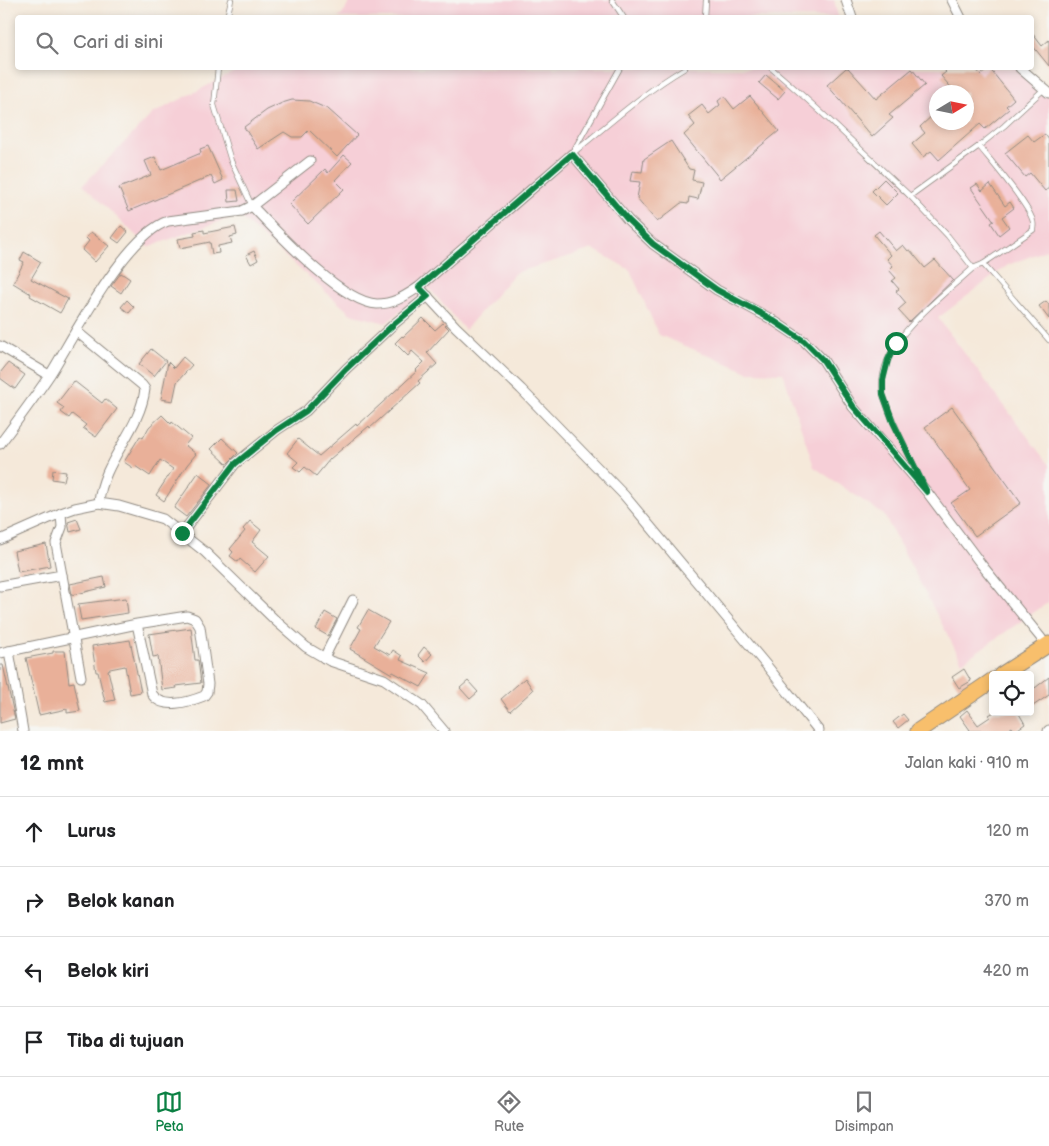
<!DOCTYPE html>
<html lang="id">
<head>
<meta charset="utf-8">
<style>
  :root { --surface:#fff; --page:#f6f6f6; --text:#202124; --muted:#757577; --line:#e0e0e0; --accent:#0b8043 }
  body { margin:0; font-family:"Balsamiq Sans",sans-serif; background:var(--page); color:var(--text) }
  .controls { position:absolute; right:15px; bottom:15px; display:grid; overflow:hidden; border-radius:5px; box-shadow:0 2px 8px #0003 }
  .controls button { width:45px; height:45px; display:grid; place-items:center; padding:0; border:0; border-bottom:1px solid var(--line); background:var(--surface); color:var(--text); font:25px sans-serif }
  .compass { position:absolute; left:929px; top:85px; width:45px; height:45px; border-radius:50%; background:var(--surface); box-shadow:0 2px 8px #0003; rotate:80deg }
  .stop { position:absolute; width:15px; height:15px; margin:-11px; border:4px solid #0b8043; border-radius:50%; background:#fff }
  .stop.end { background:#0b8043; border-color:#fff; box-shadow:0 1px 5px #0008 }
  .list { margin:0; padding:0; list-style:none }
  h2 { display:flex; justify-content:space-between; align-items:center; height:65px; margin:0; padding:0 20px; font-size:21px }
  h2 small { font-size:16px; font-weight:400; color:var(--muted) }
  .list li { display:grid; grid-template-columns:32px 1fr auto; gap:15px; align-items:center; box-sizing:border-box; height:70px; padding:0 20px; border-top:1px solid var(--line) }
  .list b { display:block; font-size:19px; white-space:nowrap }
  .list em { font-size:16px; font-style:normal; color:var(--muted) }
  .icon { flex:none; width:28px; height:28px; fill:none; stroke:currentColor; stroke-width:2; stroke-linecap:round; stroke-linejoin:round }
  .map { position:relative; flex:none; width:1049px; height:731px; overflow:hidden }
  .search { position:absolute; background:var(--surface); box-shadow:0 2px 8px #0003; left:15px; right:15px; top:15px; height:55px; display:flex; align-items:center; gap:12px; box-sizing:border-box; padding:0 18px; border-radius:5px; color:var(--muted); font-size:19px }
  .sheet { height:345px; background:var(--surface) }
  nav { display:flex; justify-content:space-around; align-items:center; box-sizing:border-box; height:70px; border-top:1px solid var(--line); background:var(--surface); font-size:14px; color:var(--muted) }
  nav a { display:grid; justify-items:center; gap:2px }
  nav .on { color:var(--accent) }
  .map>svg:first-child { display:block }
  .built { fill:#f6cfd7; fill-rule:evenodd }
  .building { fill:#e9b099 }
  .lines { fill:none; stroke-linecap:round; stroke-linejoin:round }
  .service-casing { stroke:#908a82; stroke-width:6 }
  .minor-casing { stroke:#908a82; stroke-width:11 }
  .trunk-casing { stroke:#908a82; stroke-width:17 }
  .service { stroke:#fff; stroke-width:4.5 }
  .minor { stroke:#fff; stroke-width:9 }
  .trunk { stroke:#f8bf6c; stroke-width:15 }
  .route { stroke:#0b8043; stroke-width:6 }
</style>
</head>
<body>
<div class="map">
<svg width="1049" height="731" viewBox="0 0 1049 731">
  <rect width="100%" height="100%" fill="#f6f6f2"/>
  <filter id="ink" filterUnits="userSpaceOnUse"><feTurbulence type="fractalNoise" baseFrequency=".02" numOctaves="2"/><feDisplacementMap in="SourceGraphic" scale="10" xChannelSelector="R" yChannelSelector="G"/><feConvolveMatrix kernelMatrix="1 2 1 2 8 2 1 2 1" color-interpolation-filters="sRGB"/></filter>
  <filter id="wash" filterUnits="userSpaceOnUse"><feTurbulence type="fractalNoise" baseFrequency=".0096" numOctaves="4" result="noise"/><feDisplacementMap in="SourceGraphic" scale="20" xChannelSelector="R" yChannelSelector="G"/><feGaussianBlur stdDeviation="1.12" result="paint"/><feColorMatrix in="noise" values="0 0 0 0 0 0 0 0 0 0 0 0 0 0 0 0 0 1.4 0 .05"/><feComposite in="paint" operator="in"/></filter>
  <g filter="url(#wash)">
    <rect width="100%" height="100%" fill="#f5e9da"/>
    <g class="built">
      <path d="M351 0H834L838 17 338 18 342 15Z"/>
      <path d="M242 68H1023L1049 97V249L1008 265 938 318 1049 465V602L962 662 884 515 814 467 783 373 748 372 659 335 630 270 593 249 515 273 465 330 429 288 386 323 351 314 238 215 148 247 83 185 152 114ZM936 92H966V122H936Z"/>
    </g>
    <g id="blocks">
      <g class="building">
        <path d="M1032 33 1042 46 1049 40V66L1032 45Z"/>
        <path d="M846 68H848L876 99 912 69 925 85 889 115 893 118 872 137 827 85Z"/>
        <path d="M942 68H975L981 75 989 68 1014 99 1006 106 1009 109 985 129 980 124 939 160 931 151 923 157 912 144 925 133 920 127 936 112V122H966V92H955L941 76 946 72Z"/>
        <path d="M766 75 785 91 778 99 759 83Z"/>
        <path d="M724 96 734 109 750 96 779 131 720 179 684 135 695 125 688 116 702 105 709 114 720 105 718 101Z"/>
        <path d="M292 100 309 101 328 109 357 135 337 157 309 130 302 137H292L284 132 258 149 244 127 267 110 282 103Z"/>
        <path d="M1045 134 1049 140V188L1045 191 1030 173 1025 177 1005 153 1028 135 1034 142Z"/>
        <path d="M671 141 689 169 694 170 692 180 702 182 698 199 689 197 688 204 681 203 657 222 637 198 640 182 630 181 632 171 642 172 644 159Z"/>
        <path d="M208 146 223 180 215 184 211 176 129 211 119 188 151 175 145 161 155 157 161 170 201 153 200 149Z"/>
        <path d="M344 155 352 162 335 180 344 189 308 224 289 204 325 169 328 173Z"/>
        <path d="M884 179 898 193 886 205 872 191Z"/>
        <path d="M977 184 982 191 990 184 1005 206 1010 202 1014 208 1002 217 1009 227 999 235 991 223 994 221 971 188Z"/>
        <path d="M228 190H237L239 201 229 202Z"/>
        <path d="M121 226 128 232 119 243 112 238Z"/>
        <path d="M235 227 237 235 230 237 232 243 218 246 219 253 212 254 210 242 180 248 178 239 195 236 194 232 204 230V233Z"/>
        <path d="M879 231 896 251 903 245 908 251 910 250 925 268 935 260 953 280 909 322 898 310 906 303 896 291 899 289 892 281 896 278 889 270 893 266 887 259 891 255 874 235Z"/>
        <path d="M91 232 109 246 95 262 82 250 89 241 86 238Z"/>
        <path d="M254 251 258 260 251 264 246 255Z"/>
        <path d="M24 252 41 262 31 279 68 299 60 313 30 296 31 294 13 283 24 262 20 260Z"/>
        <path d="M121 273 130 279 121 293 111 286Z"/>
        <path d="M127 300 134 307 129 313 121 307Z"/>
        <path d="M1046 301 1049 305V319L1039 306Z"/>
        <path d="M423 318 435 330 443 323 449 329 427 353 437 364 418 381 420 383 370 428 369 426 330 459 316 476 305 467 300 472 293 467 298 462 287 453 298 439 319 456 356 424 357 426 417 371 416 370 424 362 412 351 408 356 395 343 402 336 403 337Z"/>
        <path d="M151 349 166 361 154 376 139 364Z"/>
        <path d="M183 357 192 365 177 382 173 401 161 399 168 362 174 368Z"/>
        <path d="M8 363 25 375 15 389 0 378V373Z"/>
        <path d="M74 381 102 403 105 399 117 409 96 437 83 428 86 425 72 414 69 418 61 412 64 408 57 403Z"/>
        <path d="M952 407 1021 503 975 536 951 503 970 490 925 427Z"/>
        <path d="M162 415 171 424 172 422 191 438 185 445 196 454 187 465 164 501 156 495 173 469 160 460 150 476 135 466 133 468 124 462 140 436 143 438 149 427Z"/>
        <path d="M222 438 238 453 227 464 211 449Z"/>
        <path d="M53 470 66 472 64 481 52 479Z"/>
        <path d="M198 473 212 484 186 517 174 508Z"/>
        <path d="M77 519 81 529 70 532 68 522Z"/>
        <path d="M250 521 261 530 252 542 269 556 255 572 240 559 238 562 230 556 233 552 230 549 245 531 243 529Z"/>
        <path d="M46 544 50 566 18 572 14 551Z"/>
        <path d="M104 577 106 587 72 595 70 584Z"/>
        <path d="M126 598 128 613 81 620 78 604Z"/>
        <path d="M368 610 389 622 374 646 390 655 393 650 402 656 400 660 430 673 421 687 393 672 392 674 350 649 361 629 358 627Z"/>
        <path d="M325 612 337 619 328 636 316 629Z"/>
        <path d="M191 628 195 660H198L201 683 176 686 177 688 162 690 158 656 153 657 149 634Z"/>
        <path d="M130 640 141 692 130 694 125 666 110 669 108 670 115 700 105 702 98 672H96L92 646Z"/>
        <path d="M424 647 432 654 425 662 418 655Z"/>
        <path d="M53 651H65L69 683 74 682 80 711 67 713V709L39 715 26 658 53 653Z"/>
        <path d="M0 665H3L15 719 0 723Z"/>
        <path d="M964 669 971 681 959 688 952 677Z"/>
        <path d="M1049 677V695L1030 708V681L1035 688Z"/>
        <path d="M525 678 533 690 510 711 501 699Z"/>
        <path d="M468 681 478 692 470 699 460 688Z"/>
        <path d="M967 710 978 725 990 717 989 715 994 712H1018L1025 724 1015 731 1012 727 1006 731H969L970 730 960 716Z"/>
        <path d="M903 714 908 720 898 728 893 722Z"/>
      </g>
    </g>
  </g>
  <g filter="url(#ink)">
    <use href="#blocks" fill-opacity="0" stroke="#908a82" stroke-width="1"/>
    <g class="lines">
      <defs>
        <g id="service">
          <path d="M612 0 624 18"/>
          <path d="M227 18 231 0"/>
          <path d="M705 18 706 0"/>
          <path d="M218 68 214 105 231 161 252 206"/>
          <path d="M771 68C819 108 864 153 910 196"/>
          <path d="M574 150 620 68"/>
          <path d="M572 154C609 124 644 92 685 68"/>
          <path d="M983 264 1049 340"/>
          <path d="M973 268 948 236 910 196 979 146 1004 126 1044 89"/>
          <path d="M922 482C911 458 898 434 888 409 887 404 884 399 883 394 874 344 941 298 973 268L983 264 1033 230C1033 228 1034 224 1033 222 1031 207 990 160 979 146"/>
        </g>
        <g id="minor">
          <path d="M846 0 852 18"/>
          <path d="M952 0 961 18"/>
          <path d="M1020 68 1049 93"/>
          <path d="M252 206C277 232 342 303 377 304 394 304 405 296 419 287L572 154 628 220 653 244 717 290 771 319 804 341 823 360 853 407 927 492 981 564 1041 638 1045 646"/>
          <path d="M419 287 456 327 521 389 624 495 767 666 819 731"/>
          <path d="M76 331 142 385 145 389C140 431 102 461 99 503"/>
          <path d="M0 346 49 375"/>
          <path d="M0 444C17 421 35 397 51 373 75 334 126 235 168 221L242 211 252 206 310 161"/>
          <path d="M61 513 62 527 56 543 81 677"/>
          <path d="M182 533 235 464 277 430 306 411 346 369 394 324 428 296"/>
          <path d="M0 540 61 513 75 508 99 503 119 506 163 519 205 552 276 621 306 647 330 661 384 679 422 705 444 731"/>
          <path d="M0 586 62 575"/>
          <path d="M9 651 23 731"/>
          <path d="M0 653 137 624 187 616 195 619 200 627 208 684 207 692 204 696C189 702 162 710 152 694L137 624"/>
          <path d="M324 658 353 600"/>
          <path d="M1048 731 1049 730"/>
        </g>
        <g id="trunk">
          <path d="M1001 675 1049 644"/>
          <path d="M918 731 993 680"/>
        </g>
      </defs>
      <use href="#service" class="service-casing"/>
      <use href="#minor" class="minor-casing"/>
      <use href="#trunk" class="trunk-casing"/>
      <use href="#service" class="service"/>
      <use href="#minor" class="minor"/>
      <use href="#trunk" class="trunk"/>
    </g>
  </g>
  <g class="lines" filter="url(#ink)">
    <path class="route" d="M182 533 235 464 277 430 306 411 346 369 394 324 428 296 419 287 572 154 628 220 653 244 717 290 771 319 804 341 823 360 853 406 927 492 893 422 883 394V380L888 360 896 343"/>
  </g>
</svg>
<div class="controls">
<button><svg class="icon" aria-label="locate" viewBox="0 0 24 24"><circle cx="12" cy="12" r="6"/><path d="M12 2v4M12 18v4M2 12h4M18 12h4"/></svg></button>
</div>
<svg class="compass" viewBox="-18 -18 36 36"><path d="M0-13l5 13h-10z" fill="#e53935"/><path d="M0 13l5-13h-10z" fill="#757577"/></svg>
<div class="stop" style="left:896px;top:343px"></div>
<div class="stop end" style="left:182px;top:533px"></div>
<div class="search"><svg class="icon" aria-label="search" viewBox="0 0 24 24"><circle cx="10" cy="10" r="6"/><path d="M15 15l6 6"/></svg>Cari di sini</div>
</div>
<section class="sheet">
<h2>12 mnt<small>Jalan kaki · 910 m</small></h2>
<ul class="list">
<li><svg class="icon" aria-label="ahead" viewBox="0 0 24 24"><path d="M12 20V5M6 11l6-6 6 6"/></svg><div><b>Lurus</b></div><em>120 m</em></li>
<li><svg class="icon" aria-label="right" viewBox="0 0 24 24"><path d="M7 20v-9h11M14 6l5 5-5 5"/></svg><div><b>Belok kanan</b></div><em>370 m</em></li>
<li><svg class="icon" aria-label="left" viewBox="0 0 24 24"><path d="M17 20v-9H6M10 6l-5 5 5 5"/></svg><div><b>Belok kiri</b></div><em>420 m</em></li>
<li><svg class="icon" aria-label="arrive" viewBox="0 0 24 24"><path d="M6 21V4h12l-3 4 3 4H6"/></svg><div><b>Tiba di tujuan</b></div></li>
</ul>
</section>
<nav>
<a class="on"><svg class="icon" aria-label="map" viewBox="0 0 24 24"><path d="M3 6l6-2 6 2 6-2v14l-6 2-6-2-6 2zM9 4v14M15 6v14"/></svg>Peta</a>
<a><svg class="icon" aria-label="directions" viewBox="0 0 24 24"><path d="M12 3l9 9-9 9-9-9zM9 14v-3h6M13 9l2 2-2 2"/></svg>Rute</a>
<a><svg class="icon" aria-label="saved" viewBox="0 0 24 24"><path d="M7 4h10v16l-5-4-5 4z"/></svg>Disimpan</a>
</nav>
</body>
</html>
